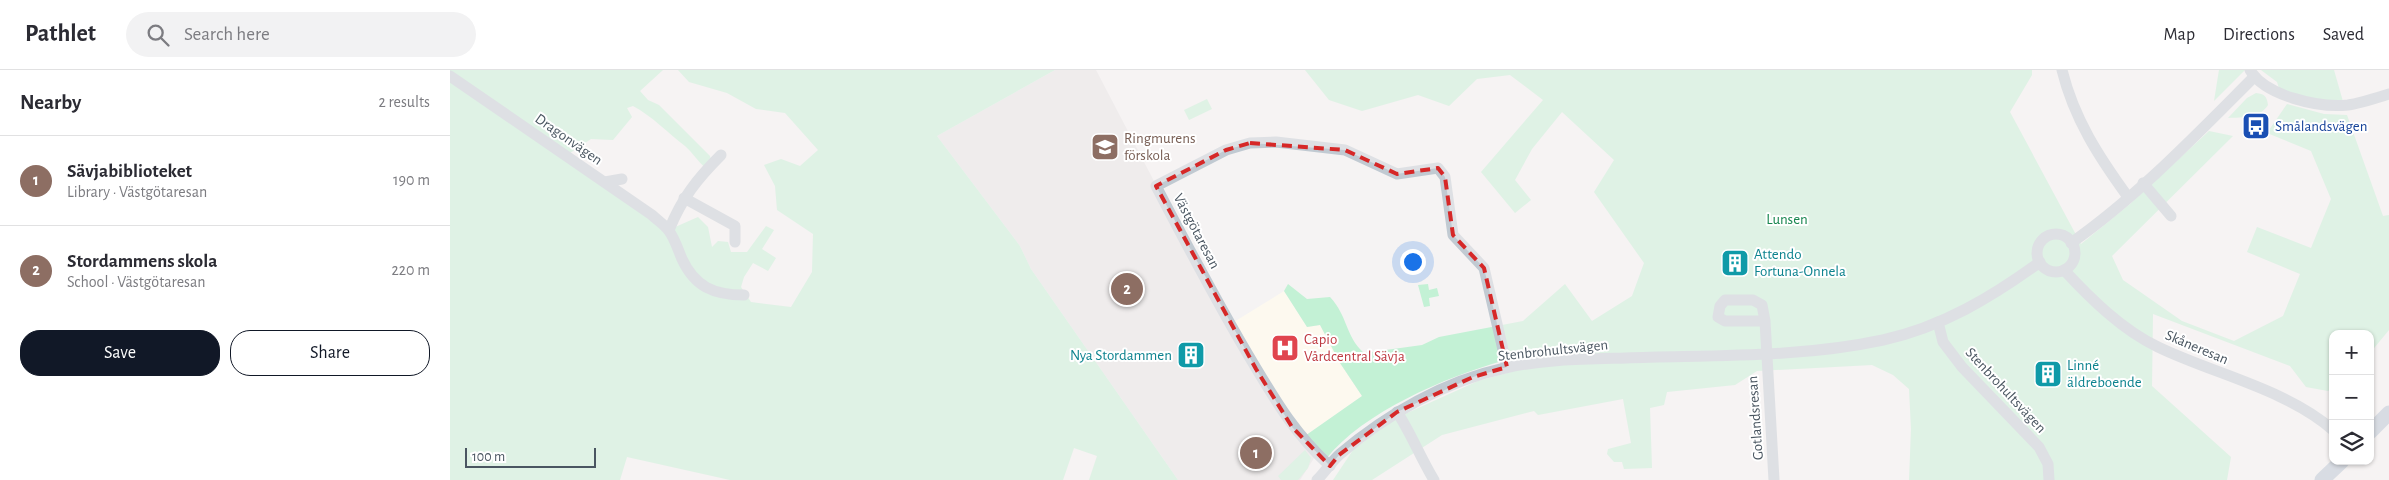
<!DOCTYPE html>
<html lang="en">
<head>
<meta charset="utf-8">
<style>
  :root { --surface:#fff; --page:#f2f2f3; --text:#2b2b33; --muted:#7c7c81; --line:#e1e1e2; --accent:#111827 }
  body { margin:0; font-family:"Alegreya Sans",sans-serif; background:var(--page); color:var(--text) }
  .controls { position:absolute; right:15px; bottom:15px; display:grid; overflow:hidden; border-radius:10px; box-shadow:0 1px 4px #0004 }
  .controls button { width:45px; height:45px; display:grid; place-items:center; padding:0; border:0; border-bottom:1px solid var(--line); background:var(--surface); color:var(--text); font:25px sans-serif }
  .scale { position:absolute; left:15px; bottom:12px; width:131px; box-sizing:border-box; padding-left:5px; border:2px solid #4a5661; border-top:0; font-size:14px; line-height:18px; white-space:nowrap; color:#4a5661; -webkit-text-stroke:4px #fff; paint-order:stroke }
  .you { position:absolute; left:962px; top:191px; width:18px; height:18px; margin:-12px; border:4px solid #fff; border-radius:50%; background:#1a73e8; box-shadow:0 0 0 8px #1a73e833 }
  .badge { display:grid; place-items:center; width:32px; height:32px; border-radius:50%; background:var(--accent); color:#fff; font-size:16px; font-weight:700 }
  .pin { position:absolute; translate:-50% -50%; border:2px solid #fff; box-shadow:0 1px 5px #0006 }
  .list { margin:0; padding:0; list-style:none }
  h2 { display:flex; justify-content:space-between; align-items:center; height:65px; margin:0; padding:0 20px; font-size:21px }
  h2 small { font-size:16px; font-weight:400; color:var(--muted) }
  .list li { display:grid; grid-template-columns:32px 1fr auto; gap:15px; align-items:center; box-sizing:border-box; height:90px; padding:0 20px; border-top:1px solid var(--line) }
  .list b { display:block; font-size:19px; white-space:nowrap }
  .list p { margin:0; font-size:16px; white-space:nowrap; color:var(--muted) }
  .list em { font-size:16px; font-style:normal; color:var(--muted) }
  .actions { display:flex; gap:10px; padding:15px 20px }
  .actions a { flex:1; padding:11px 0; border:1px solid var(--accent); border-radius:20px; text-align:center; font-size:18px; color:var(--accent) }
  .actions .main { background:var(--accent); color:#fff }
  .icon { flex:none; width:28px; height:28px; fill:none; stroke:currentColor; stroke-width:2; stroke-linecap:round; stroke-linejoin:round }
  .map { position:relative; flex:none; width:1939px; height:410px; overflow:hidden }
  header { display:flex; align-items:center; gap:30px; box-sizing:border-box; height:70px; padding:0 25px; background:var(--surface); border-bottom:1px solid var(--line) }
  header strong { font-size:24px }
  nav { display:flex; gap:28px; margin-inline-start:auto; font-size:18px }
  .search { width:350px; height:45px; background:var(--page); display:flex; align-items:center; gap:12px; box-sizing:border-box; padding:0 18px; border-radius:28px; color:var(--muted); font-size:19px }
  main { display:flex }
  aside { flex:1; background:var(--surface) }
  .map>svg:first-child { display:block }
  .commercial { fill:#fdf9ef }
  .education { fill:#e6e4e5 }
  .green { fill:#c3f1d5 }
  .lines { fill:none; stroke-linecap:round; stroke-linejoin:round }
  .minor { stroke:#c1cad2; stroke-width:11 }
  .major { stroke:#b3c2d1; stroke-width:15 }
  .marked { fill:none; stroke:#d62828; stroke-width:4; stroke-dasharray:10 6; stroke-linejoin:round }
  .labels { text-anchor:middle; stroke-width:4; stroke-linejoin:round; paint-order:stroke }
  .transit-label { font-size:15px; fill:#164399; stroke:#fff; text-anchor:start }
  .education-label { font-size:15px; fill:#785e54; stroke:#fff; text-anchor:start }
  .street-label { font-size:15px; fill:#4a5661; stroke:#fff }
  .park-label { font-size:15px; fill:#17864f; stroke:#fff }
  .culture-label { font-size:15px; fill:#0d838f; stroke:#fff; text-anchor:start }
  .health-label { font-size:15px; fill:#be3a42; stroke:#fff; text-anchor:start }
</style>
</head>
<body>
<header>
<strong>Pathlet</strong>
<div class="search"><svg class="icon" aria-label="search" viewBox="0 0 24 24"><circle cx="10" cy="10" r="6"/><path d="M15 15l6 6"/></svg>Search here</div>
<nav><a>Map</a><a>Directions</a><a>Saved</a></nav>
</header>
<main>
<aside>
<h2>Nearby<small>2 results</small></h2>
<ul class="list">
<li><span class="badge" style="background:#8d6e63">1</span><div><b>Sävjabiblioteket</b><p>Library · Västgötaresan</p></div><em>190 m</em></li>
<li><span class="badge" style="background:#8d6e63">2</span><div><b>Stordammens skola</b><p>School · Västgötaresan</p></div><em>220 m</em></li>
</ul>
<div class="actions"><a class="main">Save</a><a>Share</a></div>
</aside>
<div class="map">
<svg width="1939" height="410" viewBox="0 0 1939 410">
  <rect width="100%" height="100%" fill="#f5f3f3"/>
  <path class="commercial" d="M834 221 857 257 870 255 890 293 912 326 852 368 779 255Z"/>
  <path class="education" d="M605 0H646L779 255 866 385 850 410H728L581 199 570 176 487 66Z"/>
  <g class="green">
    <path d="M0 0H213L190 21 198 30 209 35 260 86 262 94 257 99C248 92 243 83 235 76 218 63 202 46 183 36L177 38 182 47 163 70 141 69 117 85 223 158 248 147 258 157 262 177 268 171 278 172 281 182H297L316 156 324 160 312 179 326 188 318 201 303 193 294 207 291 217 301 232 341 237 362 202 363 164 327 140 325 116 314 95 331 89 350 96 368 80 335 43 306 39 277 23 239 12 228 0H605L487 66 570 176 581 199 728 410H639L647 386 624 378 613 410H280L177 387 170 410H0Z"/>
    <path d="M855 0H1582V5L1560 42 1631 174 1680 134 1759 61 1783 66 1662 186 1673 210 1732 251 1784 271 1833 246 1850 204 1797 182 1807 157 1861 178 1881 129 1861 81 1817 63 1837 34 1874 44 1897 45 1933 146 1939 145V260L1920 283V264H1883V318L1878 321 1856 317 1840 296 1703 244 1702 316 1781 387 1777 410H1459L1461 359 1459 319 1443 305 1422 295 1307 301 1285 315 1217 322 1214 335 1200 338 1202 398 1174 399 1172 392H1164L1157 384 1158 379 1181 373 1173 329 1088 345 1084 341 992 365 922 410H883L903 380 946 348 1028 311 1061 302 1052 291C996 307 913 342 876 389L852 368 912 326 890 293 870 255 857 257 834 221 838 214 857 229 880 227C898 246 895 266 914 283L972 275 989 267 1073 251 1115 214 1142 251 1182 226 1194 193 1144 122 1164 90 1112 42 1082 79 1065 110 1081 130 1065 143 1031 102 1093 30 1060 5 1027 9 999 36 968 25 912 41 879 30Z"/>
    <path d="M1769 0H1795L1764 31Z"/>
    <path d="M1811 0H1884L1894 35 1831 24 1827 12Z"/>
    <path d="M1806 23C1814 24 1817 26 1818 35 1809 49 1793 47 1778 48L1797 28Z"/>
    <path d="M757 29 762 39 739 50 734 40Z"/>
    <path d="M978 214 979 220 987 218 989 226 979 228 980 236 974 237 968 215Z"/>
    <path d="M855 380 861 388 858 398 848 410H831L828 406Z"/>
  </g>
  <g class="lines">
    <g class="minor">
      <path d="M1612 0C1624 49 1649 87 1678 127"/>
      <path d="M1800 0C1815 26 1869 38 1898 35 1911 33 1926 28 1939 24"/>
      <path d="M0 6 202 145C207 150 215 155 219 161 225 169 228 180 232 189 245 217 264 225 294 225"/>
      <path d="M155 112 172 109"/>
      <path d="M1693 113 1721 146"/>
      <path d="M234 128 285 156V172"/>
      <path d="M219 160C232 128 247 109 271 85"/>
      <circle cx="1606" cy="183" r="19"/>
      <path d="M1621 173C1688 126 1746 65 1804 7"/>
      <path d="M1614 200C1640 228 1672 260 1708 277 1764 304 1836 319 1883 360"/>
      <path d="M1315 251 1312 235 1303 230H1275L1270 236 1268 247 1275 251H1315L1324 410"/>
      <path d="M1488 252 1493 272 1512 297 1589 377 1598 394 1599 410"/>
      <path d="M947 342C961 363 970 387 984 410"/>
      <path d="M880 396C845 364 827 333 803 293 768 235 737 175 706 116L776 80 800 73 826 72 895 80 947 104 988 98 995 107 1003 165 1034 198 1057 297"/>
      <path d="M867 410C875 402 882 391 890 384 937 344 995 311 1055 298 1094 289 1137 289 1176 288 1262 285 1349 288 1433 270 1492 257 1542 227 1590 192"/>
    </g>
    <g class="major">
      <path d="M1920 362 1939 343"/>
      <path d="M1872 410 1892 391"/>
    </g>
  </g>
  <path d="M0 0H1939V410H0ZM800 73 895 80 947 104 988 98 995 107 1003 165 1034 198 1057 297 1023 307 947 342 889 385 880 396 842 357 806 299 706 116 776 80Z" fill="#f5f3f3" fill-opacity=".55" fill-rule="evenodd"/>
  <path class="marked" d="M800 73 895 80 947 104 988 98 995 107 1003 165 1034 198 1057 297 1023 307 947 342 889 385 880 396 842 357 806 299 706 116 776 80Z"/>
  <defs>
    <symbol id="bus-square" viewBox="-11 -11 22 22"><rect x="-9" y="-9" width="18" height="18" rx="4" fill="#1a4fb4" stroke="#fff"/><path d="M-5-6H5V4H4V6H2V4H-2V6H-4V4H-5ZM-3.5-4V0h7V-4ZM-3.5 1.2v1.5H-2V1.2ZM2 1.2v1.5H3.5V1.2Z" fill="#fff"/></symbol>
    <symbol id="school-square" viewBox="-11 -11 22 22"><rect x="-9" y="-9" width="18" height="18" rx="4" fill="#8d6e63" stroke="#fff"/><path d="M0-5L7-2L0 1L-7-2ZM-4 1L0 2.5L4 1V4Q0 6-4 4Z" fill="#fff"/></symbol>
    <symbol id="building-square" viewBox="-11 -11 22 22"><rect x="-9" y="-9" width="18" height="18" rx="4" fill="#0f9aa8" stroke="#fff"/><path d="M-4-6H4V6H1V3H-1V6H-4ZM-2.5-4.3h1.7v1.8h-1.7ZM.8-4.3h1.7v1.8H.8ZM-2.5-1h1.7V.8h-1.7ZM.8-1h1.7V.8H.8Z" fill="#fff"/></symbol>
    <symbol id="hospital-square" viewBox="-11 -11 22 22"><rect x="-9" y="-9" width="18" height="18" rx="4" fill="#e0444e" stroke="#fff"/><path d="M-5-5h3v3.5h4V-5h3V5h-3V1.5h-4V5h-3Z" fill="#fff"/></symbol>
  </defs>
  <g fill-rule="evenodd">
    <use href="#bus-square" x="1790" y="40" width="32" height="32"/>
    <use href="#school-square" x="639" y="61" width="32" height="32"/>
    <use href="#building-square" x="1269" y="177" width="32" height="32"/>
    <use href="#hospital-square" x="819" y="262" width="32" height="32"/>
    <use href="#building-square" x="725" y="269" width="32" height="32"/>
    <use href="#building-square" x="1582" y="288" width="32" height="32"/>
  </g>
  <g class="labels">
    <g class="transit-label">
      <text x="1825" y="61">Smålandsvägen</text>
    </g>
    <g class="education-label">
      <text x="674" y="73">Ringmurens<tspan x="674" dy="17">förskola</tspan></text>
    </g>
    <g class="street-label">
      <text transform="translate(119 69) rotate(35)" y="5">Dragonvägen</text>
      <text transform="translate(747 161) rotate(62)" y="5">Västgötaresan</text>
      <text transform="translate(1747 277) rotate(23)" y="5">Skåneresan</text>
      <text transform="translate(1103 280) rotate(-6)" y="5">Stenbrohultsvägen</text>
      <text transform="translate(1556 320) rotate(47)" y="5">Stenbrohultsvägen</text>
      <text transform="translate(1305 348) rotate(-94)" y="5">Gotlandsresan</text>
    </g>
    <g class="park-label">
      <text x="1337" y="154">Lunsen</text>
    </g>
    <g class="culture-label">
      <text x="1304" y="189">Attendo<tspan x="1304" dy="17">Fortuna-Onnela</tspan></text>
      <text x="722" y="290" text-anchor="end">Nya Stordammen</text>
      <text x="1617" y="300">Linné<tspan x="1617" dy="17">äldreboende</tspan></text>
    </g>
    <g class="health-label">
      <text x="854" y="274">Capio<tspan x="854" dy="17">Vårdcentral Sävja</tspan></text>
    </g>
  </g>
</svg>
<div class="controls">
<button>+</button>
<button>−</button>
<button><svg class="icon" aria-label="layers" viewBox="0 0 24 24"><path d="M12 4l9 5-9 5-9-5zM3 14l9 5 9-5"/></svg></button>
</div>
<div class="scale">100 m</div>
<div class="you"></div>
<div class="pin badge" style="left:806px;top:383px;background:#8d6e63">1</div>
<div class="pin badge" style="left:677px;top:219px;background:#8d6e63">2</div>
</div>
</main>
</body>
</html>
